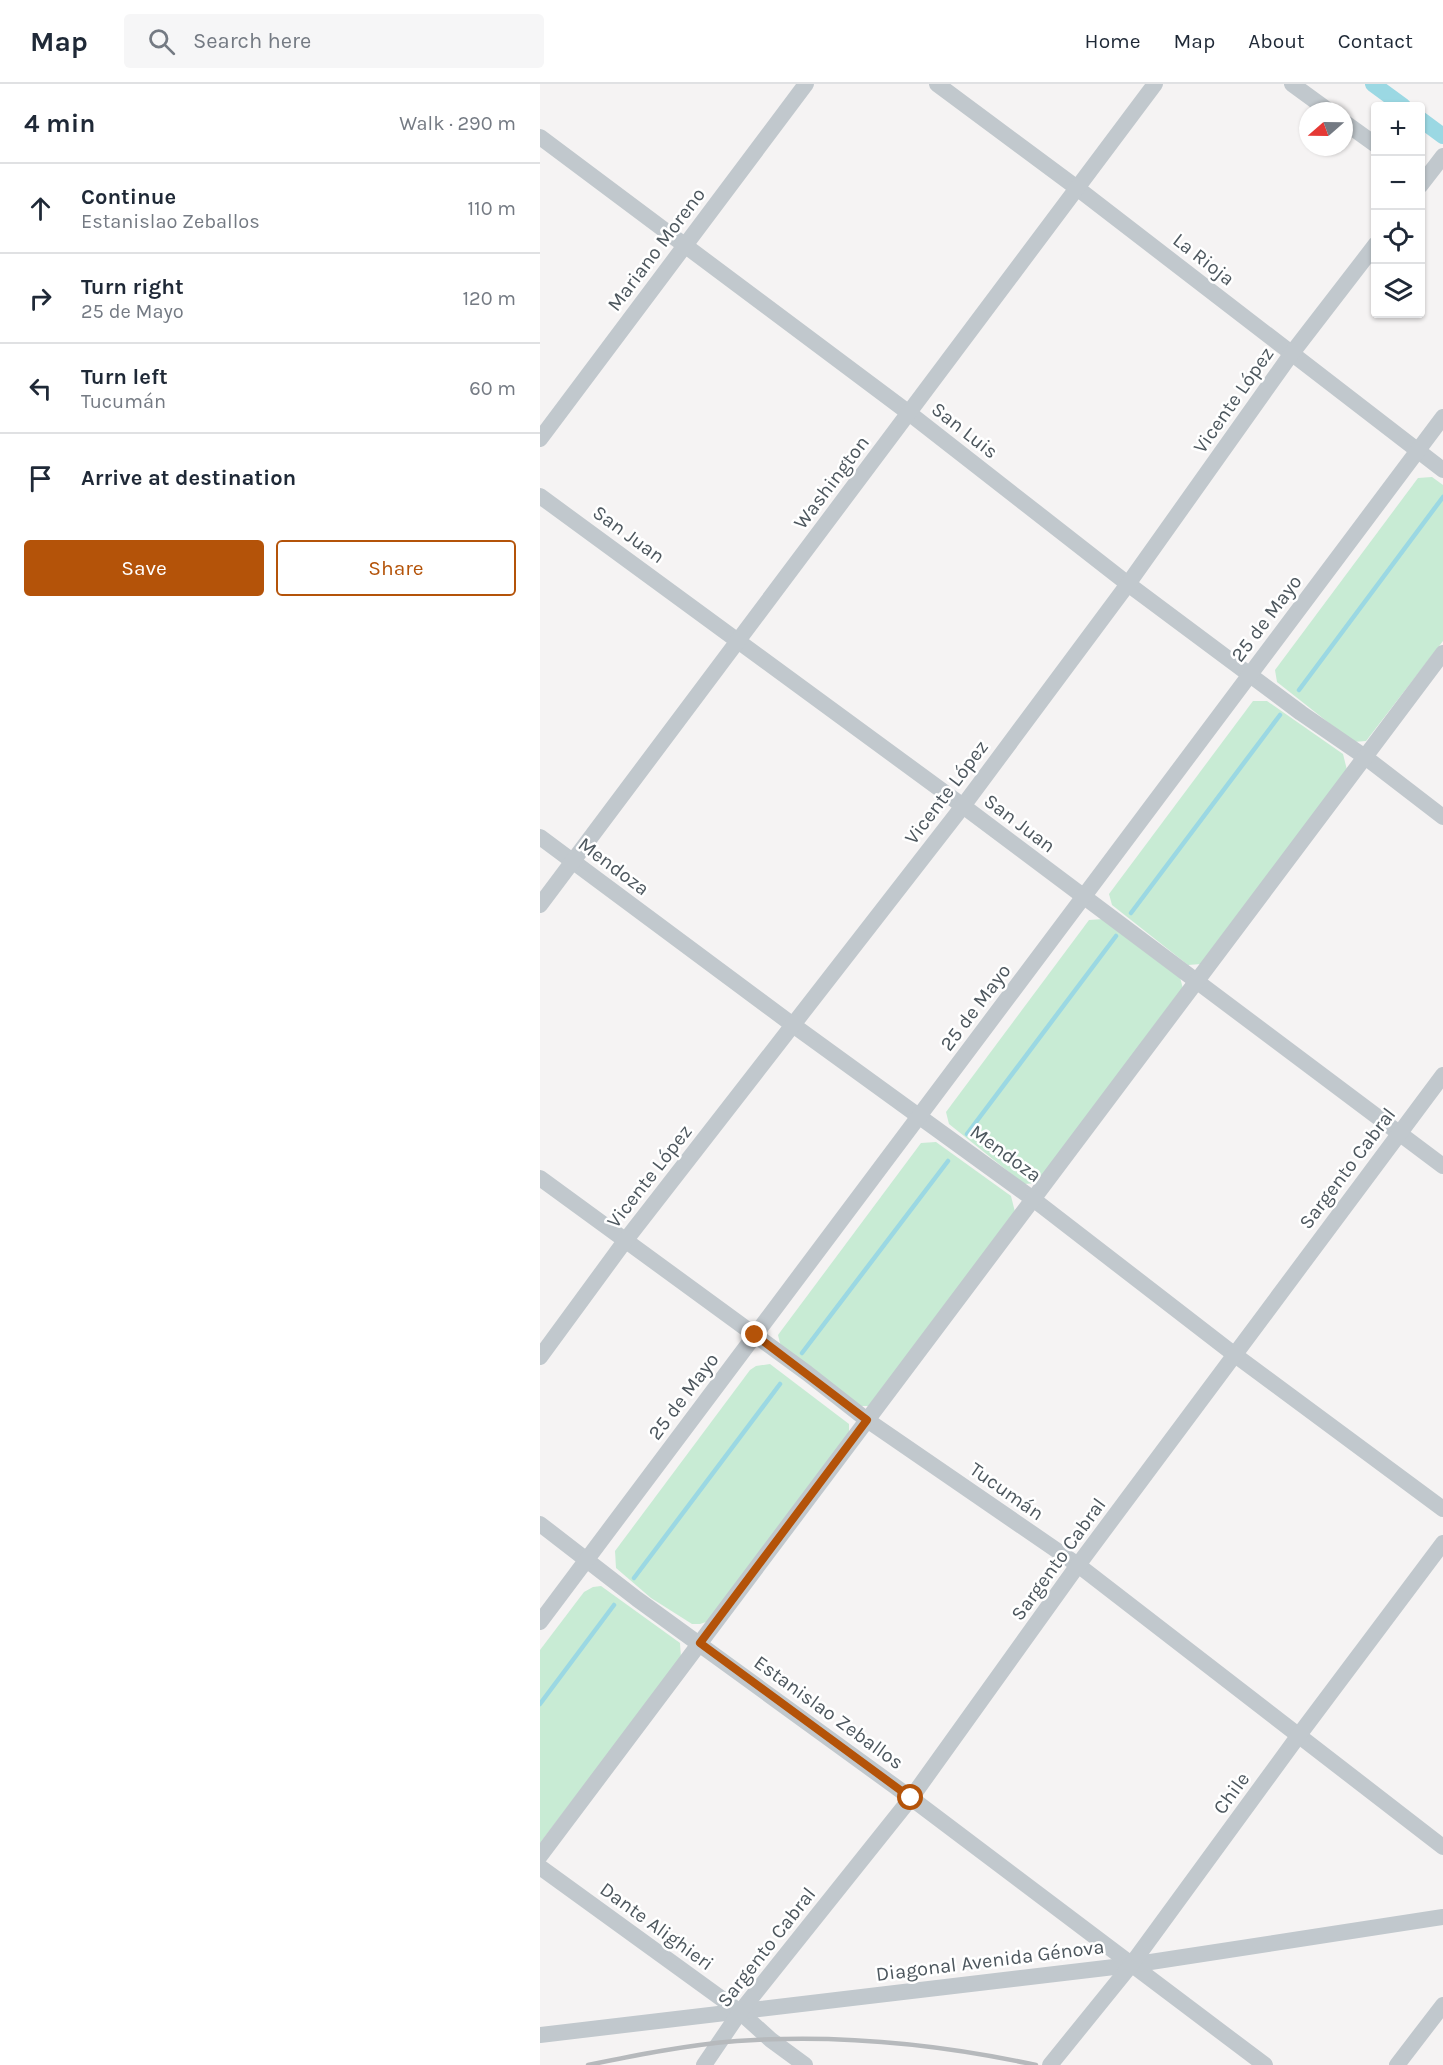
<!DOCTYPE html>
<html lang="en">
<head>
<meta charset="utf-8">
<style>
  :root { --surface:#fff; --page:#f6f6f7; --text:#1f2937; --muted:#747a83; --line:#e0e1e3; --accent:#b45309 }
  body { margin:0; font-family:Karla,sans-serif; background:var(--page); color:var(--text) }
  .controls { position:absolute; right:18px; top:18px; display:grid; overflow:hidden; border-radius:6px; box-shadow:0 2px 4px #0004 }
  .controls button { width:54px; height:54px; display:grid; place-items:center; padding:0; border:0; border-bottom:2px solid var(--line); background:var(--surface); color:var(--text); font:30px sans-serif }
  .compass { position:absolute; left:759px; top:18px; width:54px; height:54px; border-radius:50%; background:var(--surface); box-shadow:0 2px 4px #0004; rotate:250deg }
  .stop { position:absolute; width:18px; height:18px; margin:-14px; border:4px solid #b45309; border-radius:50%; background:#fff }
  .stop.end { background:#b45309; border-color:#fff; box-shadow:0 2px 6px #0008 }
  .list { margin:0; padding:0; list-style:none }
  h2 { display:flex; justify-content:space-between; align-items:center; height:78px; margin:0; padding:0 24px; font-size:26px }
  h2 small { font-size:20px; font-weight:400; color:var(--muted) }
  .list li { display:grid; grid-template-columns:39px 1fr auto; gap:18px; align-items:center; box-sizing:border-box; height:90px; padding:0 24px; border-top:2px solid var(--line) }
  .list b { display:block; font-size:22px; white-space:nowrap }
  .list p { margin:0; font-size:20px; white-space:nowrap; color:var(--muted) }
  .list em { font-size:20px; font-style:normal; color:var(--muted) }
  .actions { display:flex; gap:12px; padding:18px 24px }
  .actions a { flex:1; padding:14px 0; border:2px solid var(--accent); border-radius:6px; text-align:center; font-size:21px; color:var(--accent) }
  .actions .main { background:var(--accent); color:#fff }
  .icon { flex:none; width:33px; height:33px; fill:none; stroke:currentColor; stroke-width:2; stroke-linecap:round; stroke-linejoin:round }
  .map { position:relative; flex:none; width:903px; height:1981px; overflow:hidden }
  header { display:flex; align-items:center; gap:36px; box-sizing:border-box; height:84px; padding:0 30px; background:var(--surface); border-bottom:2px solid var(--line) }
  header strong { font-size:28px }
  nav { display:flex; gap:33px; margin-inline-start:auto; font-size:21px }
  .search { width:420px; height:54px; background:var(--page); display:flex; align-items:center; gap:15px; box-sizing:border-box; padding:0 21px; border-radius:6px; color:var(--muted); font-size:22px }
  main { display:flex }
  aside { flex:1; background:var(--surface) }
  .map>svg:first-child { display:block }
  .green { fill:#c8ebd4 }
  .lines { fill:none; stroke-linecap:round; stroke-linejoin:round }
  .stream { stroke:#9bd8e3; stroke-width:4.5 }
  .canal { stroke:#9bd8e3; stroke-width:16 }
  .minor { stroke:#c1c8cd; stroke-width:16 }
  .rail { stroke:#b6b9bc; stroke-width:4.5 }
  .route { stroke:#b45309; stroke-width:8 }
  .labels { text-anchor:middle; stroke-width:5; stroke-linejoin:round; paint-order:stroke }
  .street-label { font-size:20px; fill:#4d575e; stroke:#fff }
</style>
</head>
<body>
<header>
<strong>Map</strong>
<div class="search"><svg class="icon" aria-label="search" viewBox="0 0 24 24"><circle cx="10" cy="10" r="6"/><path d="M15 15l6 6"/></svg>Search here</div>
<nav><a>Home</a><a>Map</a><a>About</a><a>Contact</a></nav>
</header>
<main>
<aside>
<h2>4 min<small>Walk · 290 m</small></h2>
<ul class="list">
<li><svg class="icon" aria-label="ahead" viewBox="0 0 24 24"><path d="M12 20V5M6 11l6-6 6 6"/></svg><div><b>Continue</b><p>Estanislao Zeballos</p></div><em>110 m</em></li>
<li><svg class="icon" aria-label="right" viewBox="0 0 24 24"><path d="M7 20v-9h11M14 6l5 5-5 5"/></svg><div><b>Turn right</b><p>25 de Mayo</p></div><em>120 m</em></li>
<li><svg class="icon" aria-label="left" viewBox="0 0 24 24"><path d="M17 20v-9H6M10 6l-5 5 5 5"/></svg><div><b>Turn left</b><p>Tucumán</p></div><em>60 m</em></li>
<li><svg class="icon" aria-label="arrive" viewBox="0 0 24 24"><path d="M6 21V4h12l-3 4 3 4H6"/></svg><div><b>Arrive at destination</b></div></li>
</ul>
<div class="actions"><a class="main">Save</a><a>Share</a></div>
</aside>
<div class="map">
<svg width="903" height="1981" viewBox="0 0 903 1981">
  <rect width="100%" height="100%" fill="#f5f3f3"/>
  <g class="green">
    <path d="M892 393 903 401V557L826 657 813 658 737 598 735 586 878 394Z"/>
    <path d="M713 617H727L803 670 807 686 661 880 648 881 572 821 569 810Z"/>
    <path d="M564 835 639 889 643 905 498 1099 484 1100 409 1040 406 1028 549 836Z"/>
    <path d="M396 1058 471 1112 475 1128 330 1322H316L241 1263 238 1251 381 1059Z"/>
    <path d="M230 1280 309 1340V1351L169 1537 160 1540H152L111 1514 76 1484 75 1467 210 1286 216 1282Z"/>
    <path d="M61 1502 140 1559 141 1574 0 1759V1566L44 1508 53 1503Z"/>
  </g>
  <g class="lines">
    <g class="stream">
      <path d="M759 606 903 413"/>
      <path d="M591 829 740 631"/>
      <path d="M427 1050 576 852"/>
      <path d="M262 1269 408 1077"/>
      <path d="M94 1494 240 1300"/>
      <path d="M0 1620 74 1521"/>
    </g>
    <g class="canal">
      <path d="M833 0 863 22"/>
      <path d="M880 35 903 52"/>
    </g>
    <g class="minor">
      <path d="M397 0 537 104 903 386"/>
      <path d="M752 0 789 27"/>
      <path d="M804 38 836 61"/>
      <path d="M0 53 369 329 588 500 761 629 825 673 903 733"/>
      <path d="M880 102 903 72"/>
      <path d="M0 355 266 0"/>
      <path d="M0 412 423 722 903 1082"/>
      <path d="M0 753 253 941 493 1115 695 1271 903 1425"/>
      <path d="M0 821 615 0"/>
      <path d="M0 1094 267 1289 327 1336 538 1481 903 1763"/>
      <path d="M0 1273 85 1157 423 722 588 500 752 269 836 160"/>
      <path d="M0 1440 97 1515 371 1714 725 1981"/>
      <path d="M0 1538 903 333"/>
      <path d="M0 1772 903 569"/>
      <path d="M0 1783 200 1928 231 1956 265 1981"/>
      <path d="M0 1951 591 1881 903 1833"/>
      <path d="M164 1981 200 1928 371 1714 538 1481 903 991"/>
      <path d="M510 1981 591 1881 759 1651 903 1459"/>
      <path d="M857 1981 903 1921"/>
    </g>
    <path class="rail" d="M48 1981C97 1971 147 1961 197 1957 296 1950 399 1960 496 1981"/>
  </g>
  <g class="lines">
    <path class="route" d="M215 1251 327 1336 160 1559 371 1714"/>
  </g>
  <g class="labels">
    <g class="street-label">
      <text transform="translate(116 165) rotate(-53)" y="7">Mariano Moreno</text>
      <text transform="translate(664 175) rotate(38)" y="7">La Rioja</text>
      <text transform="translate(693 316) rotate(-55)" y="7">Vicente López</text>
      <text transform="translate(425 346) rotate(38)" y="7">San Luis</text>
      <text transform="translate(291 398) rotate(-53)" y="7">Washington</text>
      <text transform="translate(89 450) rotate(36)" y="7">San Juan</text>
      <text transform="translate(726 534) rotate(-53)" y="7">25 de Mayo</text>
      <text transform="translate(406 708) rotate(-53)" y="7">Vicente López</text>
      <text transform="translate(480 739) rotate(37)" y="7">San Juan</text>
      <text transform="translate(74 782) rotate(37)" y="7">Mendoza</text>
      <text transform="translate(435 923) rotate(-53)" y="7">25 de Mayo</text>
      <text transform="translate(466 1069) rotate(36)" y="7">Mendoza</text>
      <text transform="translate(807 1084) rotate(-53)" y="7">Sargento Cabral</text>
      <text transform="translate(109 1092) rotate(-52)" y="7">Vicente López</text>
      <text transform="translate(143 1312) rotate(-53)" y="7">25 de Mayo</text>
      <text transform="translate(467 1407) rotate(35)" y="7">Tucumán</text>
      <text transform="translate(518 1475) rotate(-54)" y="7">Sargento Cabral</text>
      <text transform="translate(289 1628) rotate(36)" y="7">Estanislao Zeballos</text>
      <text transform="translate(691 1709) rotate(-54)" y="7">Chile</text>
      <text transform="translate(117 1842) rotate(36)" y="7">Dante Alighieri</text>
      <text transform="translate(226 1863) rotate(-52)" y="7">Sargento Cabral</text>
      <text transform="translate(450 1876) rotate(-7)" y="7">Diagonal Avenida Génova</text>
    </g>
  </g>
</svg>
<div class="controls">
<button>+</button>
<button>−</button>
<button><svg class="icon" aria-label="locate" viewBox="0 0 24 24"><circle cx="12" cy="12" r="6"/><path d="M12 2v4M12 18v4M2 12h4M18 12h4"/></svg></button>
<button><svg class="icon" aria-label="layers" viewBox="0 0 24 24"><path d="M12 4l9 5-9 5-9-5zM3 14l9 5 9-5"/></svg></button>
</div>
<svg class="compass" viewBox="-18 -18 36 36"><path d="M0-13l5 13h-10z" fill="#e53935"/><path d="M0 13l5-13h-10z" fill="#747a83"/></svg>
<div class="stop" style="left:371px;top:1714px"></div>
<div class="stop end" style="left:215px;top:1251px"></div>
</div>
</main>
</body>
</html>
